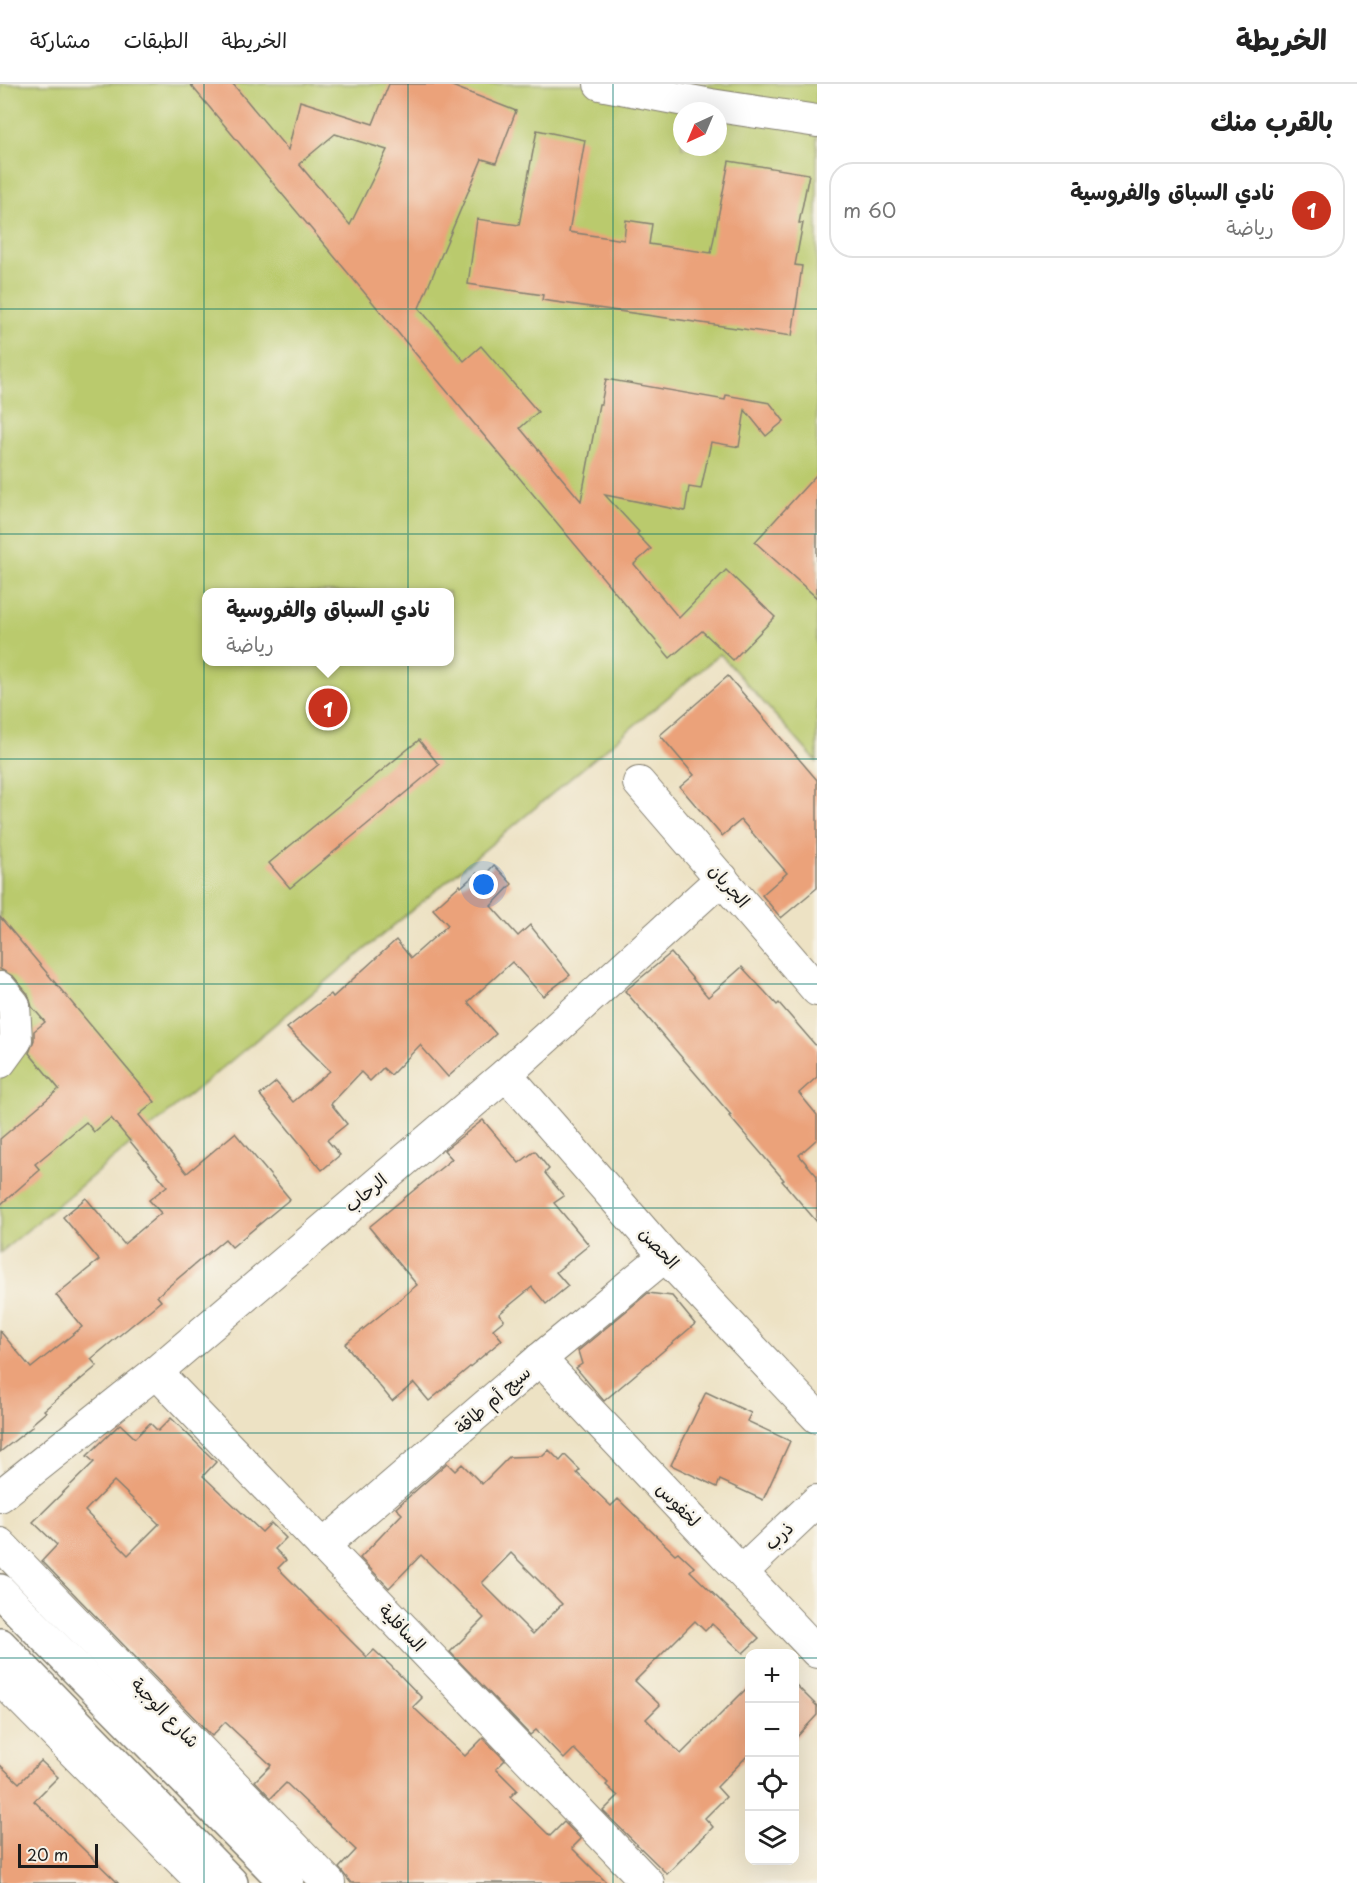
<!DOCTYPE html>
<html lang="ar">
<head>
<meta charset="utf-8">
<style>
  :root { --surface:#fff; --page:#f6f6f6; --text:#222; --muted:#767676; --line:#e0e0e0; --accent:#c8321e }
  body { margin:0; font-family:"Playpen Sans","Playpen Sans Arabic",sans-serif; background:var(--page); color:var(--text); direction:rtl }
  .controls { position:absolute; right:18px; bottom:18px; display:grid; overflow:hidden; border-radius:12px; box-shadow:0 6px 24px #0002 }
  .controls button { width:54px; height:54px; display:grid; place-items:center; padding:0; border:0; border-bottom:2px solid var(--line); background:var(--surface); color:var(--text); font:30px sans-serif }
  .compass { position:absolute; left:673px; top:18px; width:54px; height:54px; border-radius:50%; background:var(--surface); box-shadow:0 6px 24px #0002; rotate:224deg }
  .scale { position:absolute; left:18px; bottom:15px; width:80px; box-sizing:border-box; padding-left:6px; border:3px solid #1c1c1c; border-top:0; font-size:16px; line-height:21px; white-space:nowrap; color:#1c1c1c; -webkit-text-stroke:4px #f7f3e8; paint-order:stroke }
  .you { position:absolute; left:484px; top:801px; width:21px; height:21px; margin:-15px; border:4px solid #fff; border-radius:50%; background:#1a73e8; box-shadow:0 0 0 9px #1a73e833 }
  .badge { display:grid; place-items:center; width:39px; height:39px; border-radius:50%; background:var(--accent); color:#fff; font-size:20px; font-weight:700 }
  .pin { position:absolute; translate:-50% -50%; border:3px solid #fff; box-shadow:0 2px 6px #0006 }
  .popup { position:absolute; left:202px; top:504px; width:252px; height:78px; box-sizing:border-box; display:grid; place-content:center; border-radius:12px; background:var(--surface); filter:drop-shadow(0 2px 4px #0005); font-size:20px; white-space:nowrap; color:var(--muted) }
  .popup b { font-size:22px; color:var(--text) }
  .popup::after { content:''; position:absolute; left:50%; top:100%; margin-left:-12px; border:12px solid transparent; border-top-color:var(--surface) }
  .list { margin:0; padding:0; list-style:none }
  h2 { display:flex; justify-content:space-between; align-items:center; height:78px; margin:0; padding:0 24px; font-size:26px }
  h2 small { font-size:20px; font-weight:400; color:var(--muted) }
  .list li { display:grid; grid-template-columns:39px 1fr auto; gap:18px; align-items:center; box-sizing:border-box; height:96px; margin:0 12px 12px; padding:0 12px; border:2px solid var(--line); border-radius:24px }
  .list b { display:block; font-size:22px; white-space:nowrap }
  .list p { margin:0; font-size:20px; white-space:nowrap; color:var(--muted) }
  .list em { font-size:20px; font-style:normal; color:var(--muted) }
  .icon { flex:none; width:33px; height:33px; fill:none; stroke:currentColor; stroke-width:2; stroke-linecap:round; stroke-linejoin:round }
  .map { position:relative; flex:none; width:817px; height:1799px; overflow:hidden; direction:ltr }
  header { display:flex; align-items:center; gap:36px; box-sizing:border-box; height:84px; padding:0 30px; background:var(--surface); border-bottom:2px solid var(--line) }
  header strong { font-size:28px }
  nav { display:flex; gap:33px; margin-inline-start:auto; font-size:21px }
  main { display:flex }
  aside { flex:1; background:var(--surface) }
  .map>svg:first-child { display:block }
  .garden { fill:#baca6d; stroke:#6b7344; stroke-width:1.5; fill-rule:evenodd }
  .building { fill:#eba27a; fill-rule:evenodd }
  .lines { fill:none; stroke-linecap:round; stroke-linejoin:round }
  .minor-casing { stroke:#847f70; stroke-width:34 }
  .tertiary-casing { stroke:#847f70; stroke-width:36 }
  .minor { stroke:#fff; stroke-width:32 }
  .tertiary { stroke:#fff; stroke-width:33 }
  .grid { fill:none; stroke:#0f766e; stroke-width:1.5; stroke-opacity:0.55 }
  .labels { text-anchor:middle; stroke-width:5; stroke-linejoin:round; paint-order:stroke }
  .street-label { font-size:18px; fill:#1c1c1c; stroke:#f7f3e8 }
</style>
</head>
<body>
<header>
<strong>الخريطة</strong>
<nav><a>الخريطة</a><a>الطبقات</a><a>مشاركة</a></nav>
</header>
<main>
<aside>
<h2>بالقرب منك<small></small></h2>
<ul class="list">
<li><span class="badge">1</span><div><b>نادي السباق والفروسية</b><p>رياضة</p></div><em>60 m</em></li>
</ul>
</aside>
<div class="map">
<svg width="817" height="1799" viewBox="0 0 817 1799">
  <rect width="100%" height="100%" fill="#f7f3e8"/>
  <filter id="ink" filterUnits="userSpaceOnUse"><feTurbulence type="fractalNoise" baseFrequency=".0167" numOctaves="2"/><feDisplacementMap in="SourceGraphic" scale="12" xChannelSelector="R" yChannelSelector="G"/><feConvolveMatrix kernelMatrix="1 2 1 2 8 2 1 2 1" color-interpolation-filters="sRGB"/></filter>
  <filter id="wash" filterUnits="userSpaceOnUse"><feTurbulence type="fractalNoise" baseFrequency=".008" numOctaves="4" result="noise"/><feDisplacementMap in="SourceGraphic" scale="24" xChannelSelector="R" yChannelSelector="G"/><feGaussianBlur stdDeviation="1.35" result="paint"/><feColorMatrix in="noise" values="0 0 0 0 0 0 0 0 0 0 0 0 0 0 0 0 0 1.4 0 .05"/><feComposite in="paint" operator="in"/></filter>
  <g filter="url(#wash)">
    <rect width="100%" height="100%" fill="#ede2c4"/>
    <path class="garden" d="M0 0H817V678L720 570 0 1169ZM682 27H718V63H682ZM206 508H449V578H206Z"/>
    <g id="blocks">
      <g class="building">
        <path d="M190 0H233L288 66 300 17 373 40 389 0H447L516 27 496 79 482 75 419 224 464 277 481 262 538 328 520 344 581 417 599 320H601L606 295 725 316 726 311 770 319 784 337 766 352 745 326 739 363 711 358 701 405 689 403 685 427 605 411 639 448 637 450 651 465 634 480 679 534 726 486 775 533 733 576 702 547 670 574ZM335 50 387 66 350 141 299 80Z"/>
        <path d="M537 46 585 56 569 148 624 156 626 136 652 140 649 160 711 169 729 77 809 90 799 139H803L795 181 802 182 792 252 542 216 543 211 468 200 477 135 519 141Z"/>
        <path d="M817 390V514L755 458Z"/>
        <path d="M728 592 817 696V804L781 834 762 811 787 789 741 736 722 752 680 703 694 691 660 651Z"/>
        <path d="M419 656 439 681 290 804 269 779Z"/>
        <path d="M494 781 512 800 491 822 518 852 530 841 570 891 543 912 512 878 468 918 496 950 448 993 420 961 391 991 383 984 370 997 361 988 331 1020 347 1040 327 1056 340 1071 322 1086 260 1011 276 998 293 1018 330 987 287 944 331 910 333 913 396 856 411 874 448 841 433 825 460 801 461 803 477 789 482 794Z"/>
        <path d="M0 833 155 1018 139 1031 187 1089 235 1049 290 1115 232 1163 225 1155 157 1212 161 1217 91 1275 97 1282 44 1326 46 1328 32 1340 33 1342 0 1368V1247L31 1284 82 1243 56 1211 99 1176 63 1133 86 1114 124 1160 161 1129 149 1116 167 1102 111 1034 94 1048 86 1038 35 1080 40 1086 0 1121V1055L59 1005 29 969 34 956V947L45 938 32 923 28 910 14 893 0 885Z"/>
        <path d="M671 869 708 913 742 883 777 921 779 919 817 963V993L799 1009 817 1031V1055L799 1071 817 1092V1138L782 1097 784 1096 729 1032 731 1031 625 907Z"/>
        <path d="M483 1036 519 1079 535 1067 549 1085 545 1089 564 1112 554 1119 589 1161 556 1188 568 1202 546 1220 532 1203 499 1230 504 1236 493 1245 502 1256 429 1317 414 1299 392 1317 345 1260 417 1201 369 1143 452 1075 444 1066Z"/>
        <path d="M648 1209 672 1212 695 1240 604 1317 576 1284 582 1280 578 1267Z"/>
        <path d="M706 1308 751 1329 747 1337 790 1357 763 1416 720 1396 717 1403 671 1381Z"/>
        <path d="M171 1334 216 1378 203 1392 262 1448 271 1439 286 1454 275 1465 286 1476 278 1484 367 1573 374 1566 391 1582 422 1614 413 1623 465 1672 483 1654 505 1676 496 1685 517 1706 510 1713 550 1752 564 1738 581 1755 572 1764 607 1799H351L339 1784 356 1766 286 1699 271 1714 255 1697 271 1681 225 1638 212 1652 42 1477 57 1461 33 1438 94 1378 87 1372 120 1340 135 1354 150 1339 158 1347ZM114 1397 159 1440 128 1471 85 1427Z"/>
        <path d="M549 1366 560 1377 565 1371 580 1386 577 1389 611 1422 618 1415 675 1470 678 1468 694 1483 690 1487 759 1554 743 1569 712 1540 705 1547 695 1537 635 1597 660 1621 646 1635 681 1670 750 1601V1669L717 1703 726 1713 705 1734 713 1743 667 1790 603 1727 618 1712 606 1701 608 1699 574 1665 564 1675 536 1646 530 1651 450 1568 484 1534 421 1471 389 1504 360 1474 402 1430 396 1424 447 1379 455 1387 462 1380 482 1400 509 1373 543 1372ZM511 1469 562 1520 533 1550 482 1499Z"/>
        <path d="M795 1600 817 1622V1631L795 1655Z"/>
        <path d="M41 1677 58 1693 34 1717 118 1799H0V1681L19 1699Z"/>
      </g>
    </g>
  </g>
  <g filter="url(#ink)">
    <use href="#blocks" fill-opacity="0" stroke="#847f70" stroke-width="1.5"/>
    <g class="lines">
      <defs>
        <g id="minor">
          <path d="M600 0 711 21 817 37"/>
          <path d="M639 699 817 906"/>
          <path d="M0 904 14 921 16 956 0 978"/>
          <path d="M506 990 665 1172 817 1333"/>
          <path d="M540 1275 817 1568"/>
          <path d="M156 1288 648 1799"/>
          <path d="M0 1412 156 1288 506 990 722 794"/>
          <path d="M0 1460 329 1799"/>
          <path d="M323 1462 540 1275 665 1172"/>
          <path d="M742 1488 817 1417"/>
          <path d="M0 1594 203 1799"/>
        </g>
        <g id="tertiary">
          <path d="M0 1507 287 1799"/>
          <path d="M0 1561 231 1799"/>
        </g>
      </defs>
      <use href="#minor" class="minor-casing"/>
      <use href="#tertiary" class="tertiary-casing"/>
      <use href="#minor" class="minor"/>
      <use href="#tertiary" class="tertiary"/>
    </g>
  </g>
  <path class="grid" d="M204 0V1799M408 0V1799M613 0V1799M0 225H817M0 450H817M0 675H817M0 900H817M0 1124H817M0 1349H817M0 1574H750M794 1574H817"/>
  <g class="labels">
    <g class="street-label">
      <text transform="translate(729 802) rotate(49)" y="6">الجريان</text>
      <text transform="translate(366 1109) rotate(-40)" y="6">الرحاب</text>
      <text transform="translate(659 1164) rotate(48)" y="6">الحصن</text>
      <text transform="translate(493 1316) rotate(-41)" y="6">سيج أم طاقة</text>
      <text transform="translate(678 1421) rotate(46)" y="6">لخفوس</text>
      <text transform="translate(779 1452) rotate(-44)" y="6">ذرب</text>
      <text transform="translate(402 1544) rotate(46)" y="6">السافلية</text>
      <text transform="translate(165 1629) rotate(46)" y="6">شارع الوجبة</text>
    </g>
  </g>
</svg>
<div class="controls">
<button>+</button>
<button>−</button>
<button><svg class="icon" aria-label="locate" viewBox="0 0 24 24"><circle cx="12" cy="12" r="6"/><path d="M12 2v4M12 18v4M2 12h4M18 12h4"/></svg></button>
<button><svg class="icon" aria-label="layers" viewBox="0 0 24 24"><path d="M12 4l9 5-9 5-9-5zM3 14l9 5 9-5"/></svg></button>
</div>
<svg class="compass" viewBox="-18 -18 36 36"><path d="M0-13l5 13h-10z" fill="#e53935"/><path d="M0 13l5-13h-10z" fill="#767676"/></svg>
<div class="scale">20 m</div>
<div class="you"></div>
<div class="pin badge" style="left:328px;top:624px">1</div>
<div class="popup"><b>نادي السباق والفروسية</b>رياضة</div>
</div>
</main>
</body>
</html>
